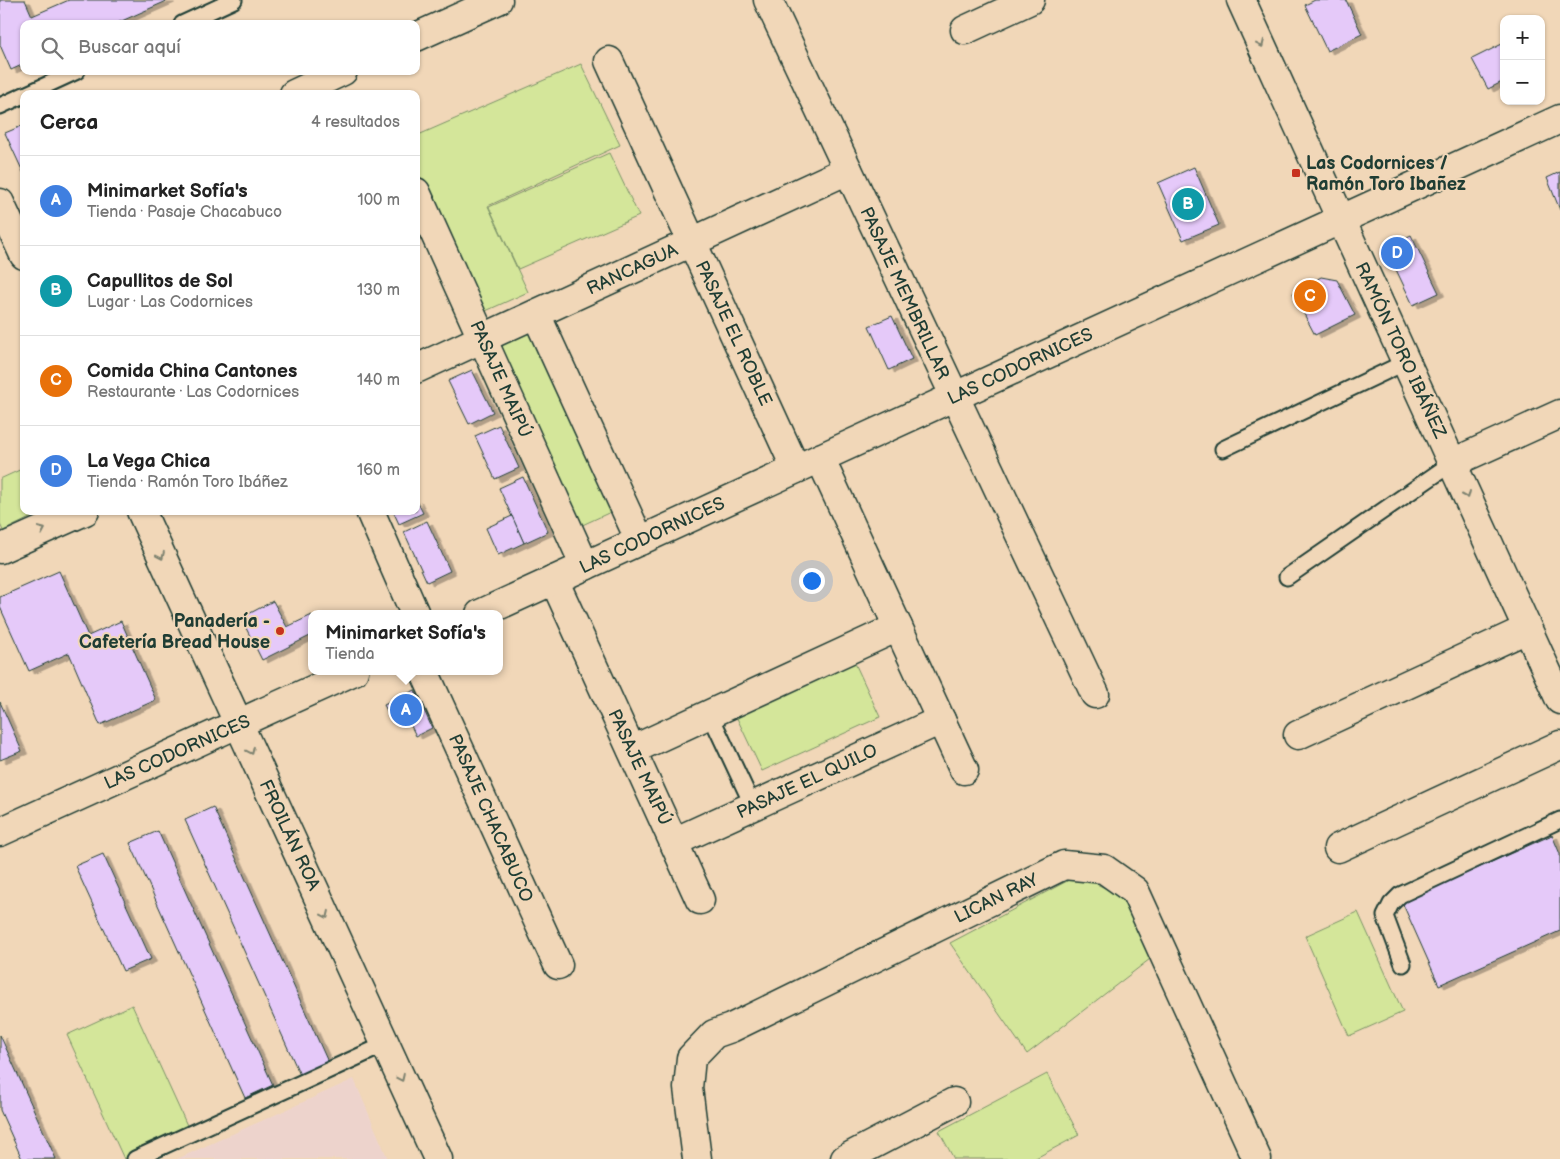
<!DOCTYPE html>
<html lang="es">
<head>
<meta charset="utf-8">
<style>
  :root { --surface:#fff; --page:#f2f2f2; --text:#222; --muted:#767676; --line:#e0e0e0; --accent:#c8321e }
  body { margin:0; font-family:"Balsamiq Sans",sans-serif; background:var(--page); color:var(--text) }
  .controls { position:absolute; right:15px; top:15px; display:grid; overflow:hidden; border-radius:10px; box-shadow:0 1px 4px #0004 }
  .controls button { width:45px; height:45px; display:grid; place-items:center; padding:0; border:0; border-bottom:1px solid var(--line); background:var(--surface); color:var(--text); font:25px sans-serif }
  .you { position:absolute; left:811px; top:580px; width:18px; height:18px; margin:-12px; border:4px solid #fff; border-radius:50%; background:#1a73e8; box-shadow:0 0 0 8px #1a73e833 }
  .badge { display:grid; place-items:center; width:32px; height:32px; border-radius:50%; background:var(--accent); color:#fff; font-size:16px; font-weight:700 }
  .pin { position:absolute; translate:-50% -50%; border:2px solid #fff; box-shadow:0 1px 5px #0006 }
  .popup { position:absolute; left:308px; top:610px; width:195px; height:65px; box-sizing:border-box; display:grid; place-content:center; border-radius:10px; background:var(--surface); filter:drop-shadow(0 1px 4px #0005); font-size:16px; white-space:nowrap; color:var(--muted) }
  .popup b { font-size:19px; color:var(--text) }
  .popup::after { content:''; position:absolute; left:50%; top:100%; margin-left:-10px; border:10px solid transparent; border-top-color:var(--surface) }
  .list { margin:0; padding:0; list-style:none }
  h2 { display:flex; justify-content:space-between; align-items:center; height:65px; margin:0; padding:0 20px; font-size:21px }
  h2 small { font-size:16px; font-weight:400; color:var(--muted) }
  .list li { display:grid; grid-template-columns:32px 1fr auto; gap:15px; align-items:center; box-sizing:border-box; height:90px; padding:0 20px; border-top:1px solid var(--line) }
  .list b { display:block; font-size:19px; white-space:nowrap }
  .list p { margin:0; font-size:16px; white-space:nowrap; color:var(--muted) }
  .list em { font-size:16px; font-style:normal; color:var(--muted) }
  .icon { flex:none; width:28px; height:28px; fill:none; stroke:currentColor; stroke-width:2; stroke-linecap:round; stroke-linejoin:round }
  .map { position:relative; flex:none; width:1560px; height:1159px; overflow:hidden }
  .search { position:absolute; background:var(--surface); box-shadow:0 1px 4px #0004; left:20px; top:20px; width:400px; height:55px; display:flex; align-items:center; gap:12px; box-sizing:border-box; padding:0 18px; border-radius:10px; color:var(--muted); font-size:19px }
  .panel { position:absolute; background:var(--surface); box-shadow:0 1px 4px #0004; left:20px; top:90px; width:400px; height:425px; border-radius:10px }
  .map>svg:first-child { display:block }
  .built { fill:#edd3cc }
  .green { fill:#d4e69a; stroke:#7a9267 }
  .building { fill:#e5c9f9; stroke:#1f3d34; filter:url(#shadow) }
  .lines { fill:none; stroke-linecap:round; stroke-linejoin:round }
  .lane-casing { stroke:#1f3d34; stroke-width:19 }
  .street-casing { stroke:#1f3d34; stroke-width:31 }
  .secondary-casing { stroke:#1f3d34; stroke-width:31 }
  .lane { stroke:#f1d7b8; stroke-width:15 }
  .street { stroke:#f1d7b8; stroke-width:28 }
  .secondary { stroke:#f1d7b8; stroke-width:28 }
  .oneway { stroke:#7d826f }
  .poi-dot { fill:#c8321e; stroke:#f1d7b8; stroke-width:2 }
  .labels { text-anchor:middle; stroke-width:4; stroke-linejoin:round; paint-order:stroke }
  .poi-label { font-size:18px; font-weight:bold; fill:#1f3d34; stroke:#f1d7b8; text-anchor:start }
  .street-label { font-size:18px; fill:#1f3d34; stroke:#f1d7b8 }
</style>
</head>
<body>
<div class="map">
<svg width="1560" height="1159" viewBox="0 0 1560 1159">
  <defs>
    <filter id="shadow"><feDropShadow dx="5.5" dy="3" stdDeviation="0" flood-color="#0004"/></filter>
  </defs>
  <rect width="100%" height="100%" fill="#f1d7b8"/>
  <filter id="ink" filterUnits="userSpaceOnUse"><feTurbulence type="fractalNoise" baseFrequency=".02" numOctaves="2"/><feDisplacementMap in="SourceGraphic" scale="10" xChannelSelector="R" yChannelSelector="G"/><feConvolveMatrix kernelMatrix="1 2 1 2 8 2 1 2 1" color-interpolation-filters="sRGB"/></filter>
  <g filter="url(#ink)">
    <path class="built" d="M354 1079 388 1159H177Z"/>
    <g class="green">
      <path d="M581 64 620 145 488 206 528 292 479 314 416 178V136Z"/>
      <path d="M609 153 639 216 518 269 489 207Z"/>
      <path d="M528 331 533 333 615 510 578 527 499 350 503 341Z"/>
      <path d="M24 468V511H44L3 531 0 524V479Z"/>
      <path d="M854 661 880 717 762 771 736 716Z"/>
      <path d="M1086 879 1124 897 1150 959 1027 1054 950 943 1069 880Z"/>
      <path d="M1358 912 1403 1012 1349 1036 1305 936Z"/>
      <path d="M132 1005 190 1132 132 1159H124L67 1035Z"/>
      <path d="M1047 1074 1079 1135 1034 1159H954L939 1131Z"/>
    </g>
    <g class="building">
      <path d="M0 0H25L32 16 69 0H169L115 24H24V64L11 70 0 45Z"/>
      <path d="M1315 0H1346L1362 34 1327 51 1305 5Z"/>
      <path d="M1504 43V81L1488 89 1472 59Z"/>
      <path d="M24 125V174L5 133Z"/>
      <path d="M1194 167 1219 225 1183 240 1158 183Z"/>
      <path d="M1560 172V210L1547 178Z"/>
      <path d="M1411 235 1439 293 1413 305 1389 255 1391 245Z"/>
      <path d="M1321 277 1337 280 1355 315 1315 335 1293 293Z"/>
      <path d="M892 316 912 359 889 370 869 326Z"/>
      <path d="M472 370 493 412 469 424 448 381Z"/>
      <path d="M499 425 519 468 495 479 475 436Z"/>
      <path d="M523 477 548 532 524 543 499 488Z"/>
      <path d="M416 499 423 513 399 524 393 511H416Z"/>
      <path d="M512 516 524 543 498 555 486 528Z"/>
      <path d="M427 521 450 571 427 582 404 532Z"/>
      <path d="M59 571 88 636 121 621 156 700 100 725 69 653 29 671 0 607V597Z"/>
      <path d="M273 601 287 627 312 615V635L262 660 241 618Z"/>
      <path d="M415 690 432 728 416 736 406 716 393 722 384 705Z"/>
      <path d="M0 702 22 751 0 760Z"/>
      <path d="M213 807 328 1062 300 1075 185 820Z"/>
      <path d="M158 831 273 1085 245 1098 130 843Z"/>
      <path d="M1552 835 1560 854V931L1439 985 1402 902Z"/>
      <path d="M103 854 151 959 123 971 75 866Z"/>
      <path d="M0 1035 56 1159H22L0 1110Z"/>
    </g>
    <g class="lines">
      <defs>
        <g id="lane">
          <path d="M182 24 234 0"/>
          <path d="M27 94 77 71"/>
          <path d="M0 106 24 95"/>
          <path d="M1223 449 1406 362"/>
          <path d="M1287 577 1452 463"/>
          <path d="M710 714 753 806"/>
          <path d="M1403 964 1385 916 1391 904 1400 895 1560 820"/>
          <path d="M135 1159 386 1044"/>
        </g>
        <g id="street">
          <path d="M768 0C877 232 986 463 1095 694"/>
          <path d="M1241 0 1560 700"/>
          <path d="M965 30 1030 0"/>
          <path d="M416 37 498 0"/>
          <path d="M609 61 796 469"/>
          <path d="M294 94 343 71"/>
          <path d="M416 192 585 566"/>
          <path d="M536 314 640 541"/>
          <path d="M416 369 848 170"/>
          <path d="M820 458 964 770"/>
          <path d="M1452 463 1560 414"/>
          <path d="M370 511 415 614"/>
          <path d="M0 549 85 511"/>
          <path d="M554 580 700 900"/>
          <path d="M424 671 558 965"/>
          <path d="M1298 735 1527 629"/>
          <path d="M632 750 898 627"/>
          <path d="M674 842 941 720"/>
          <path d="M1338 848 1560 745"/>
          <path d="M697 1159 688 1088 691 1058 714 1034 731 1028 1064 865 1104 869 1135 891 1257 1159"/>
          <path d="M845 1159 954 1102"/>
        </g>
        <g id="secondary">
          <path d="M0 203 24 255"/>
          <path d="M141 511 438 1159"/>
          <path d="M480 614 1560 119"/>
          <path d="M0 832 354 671"/>
        </g>
      </defs>
      <use href="#lane" class="lane-casing"/>
      <use href="#street" class="street-casing"/>
      <use href="#secondary" class="secondary-casing"/>
      <use href="#lane" class="lane"/>
      <use href="#street" class="street"/>
      <use href="#secondary" class="secondary"/>
    </g>
    <defs><path id="oneway-chevron" d="M-2-3.5L2.5 0L-2 3.5" fill="none" stroke-width="1.6" stroke-linecap="round" stroke-linejoin="round" transform="scale(1.25)"/></defs>
    <g class="oneway">
      <use href="#oneway-chevron" transform="translate(1261 44) rotate(65)"/>
      <use href="#oneway-chevron" transform="translate(1467 495) rotate(66)"/>
      <use href="#oneway-chevron" transform="translate(42 530) rotate(-24)"/>
      <use href="#oneway-chevron" transform="translate(161 556) rotate(65)"/>
      <use href="#oneway-chevron" transform="translate(251 751) rotate(65)"/>
      <use href="#oneway-chevron" transform="translate(326 915) rotate(65)"/>
      <use href="#oneway-chevron" transform="translate(401 1078) rotate(65)"/>
    </g>
  </g>
  <g class="poi-dot">
    <rect x="1291" y="168" width="10" height="10" rx="2.5"/>
    <circle cx="280" cy="631" r="5"/>
  </g>
  <g class="labels">
    <g class="poi-label">
      <text x="1306" y="169">Las Codornices /<tspan x="1306" dy="21">Ramón Toro Ibañez</tspan></text>
      <text x="270" y="627" text-anchor="end">Panadería -<tspan x="270" dy="21">Cafetería Bread House</tspan></text>
    </g>
    <g class="street-label">
      <text transform="translate(632 269) rotate(-25)" y="6">RANCAGUA</text>
      <text transform="translate(905 293) rotate(65)" y="6">PASAJE MEMBRILLAR</text>
      <text transform="translate(734 333) rotate(65)" y="6">PASAJE EL ROBLE</text>
      <text transform="translate(1401 350) rotate(65)" y="6">RAMÓN TORO IBÁÑEZ</text>
      <text transform="translate(1020 366) rotate(-25)" y="6">LAS CODORNICES</text>
      <text transform="translate(501 379) rotate(66)" y="6">PASAJE MAIPÚ</text>
      <text transform="translate(652 535) rotate(-25)" y="6">LAS CODORNICES</text>
      <text transform="translate(177 752) rotate(-24)" y="6">LAS CODORNICES</text>
      <text transform="translate(640 767) rotate(65)" y="6">PASAJE MAIPÚ</text>
      <text transform="translate(807 781) rotate(-25)" y="6">PASAJE EL QUILO</text>
      <text transform="translate(491 818) rotate(66)" y="6">PASAJE CHACABUCO</text>
      <text transform="translate(290 835) rotate(65)" y="6">FROILÁN ROA</text>
      <text transform="translate(996 898) rotate(-26)" y="6">LICAN RAY</text>
    </g>
  </g>
</svg>
<div class="controls">
<button>+</button>
<button>−</button>
</div>
<div class="you"></div>
<div class="pin badge" style="left:406px;top:710px;background:#3f7fe0">A</div>
<div class="popup"><b>Minimarket Sofía's</b>Tienda</div>
<div class="pin badge" style="left:1188px;top:204px;background:#0f9aa8">B</div>
<div class="pin badge" style="left:1310px;top:296px;background:#e8710a">C</div>
<div class="pin badge" style="left:1397px;top:253px;background:#3f7fe0">D</div>
<div class="search"><svg class="icon" aria-label="search" viewBox="0 0 24 24"><circle cx="10" cy="10" r="6"/><path d="M15 15l6 6"/></svg>Buscar aquí</div>
<section class="panel">
<h2>Cerca<small>4 resultados</small></h2>
<ul class="list">
<li><span class="badge" style="background:#3f7fe0">A</span><div><b>Minimarket Sofía's</b><p>Tienda · Pasaje Chacabuco</p></div><em>100 m</em></li>
<li><span class="badge" style="background:#0f9aa8">B</span><div><b>Capullitos de Sol</b><p>Lugar · Las Codornices</p></div><em>130 m</em></li>
<li><span class="badge" style="background:#e8710a">C</span><div><b>Comida China Cantones</b><p>Restaurante · Las Codornices</p></div><em>140 m</em></li>
<li><span class="badge" style="background:#3f7fe0">D</span><div><b>La Vega Chica</b><p>Tienda · Ramón Toro Ibáñez</p></div><em>160 m</em></li>
</ul>
</section>
</div>
</body>
</html>
